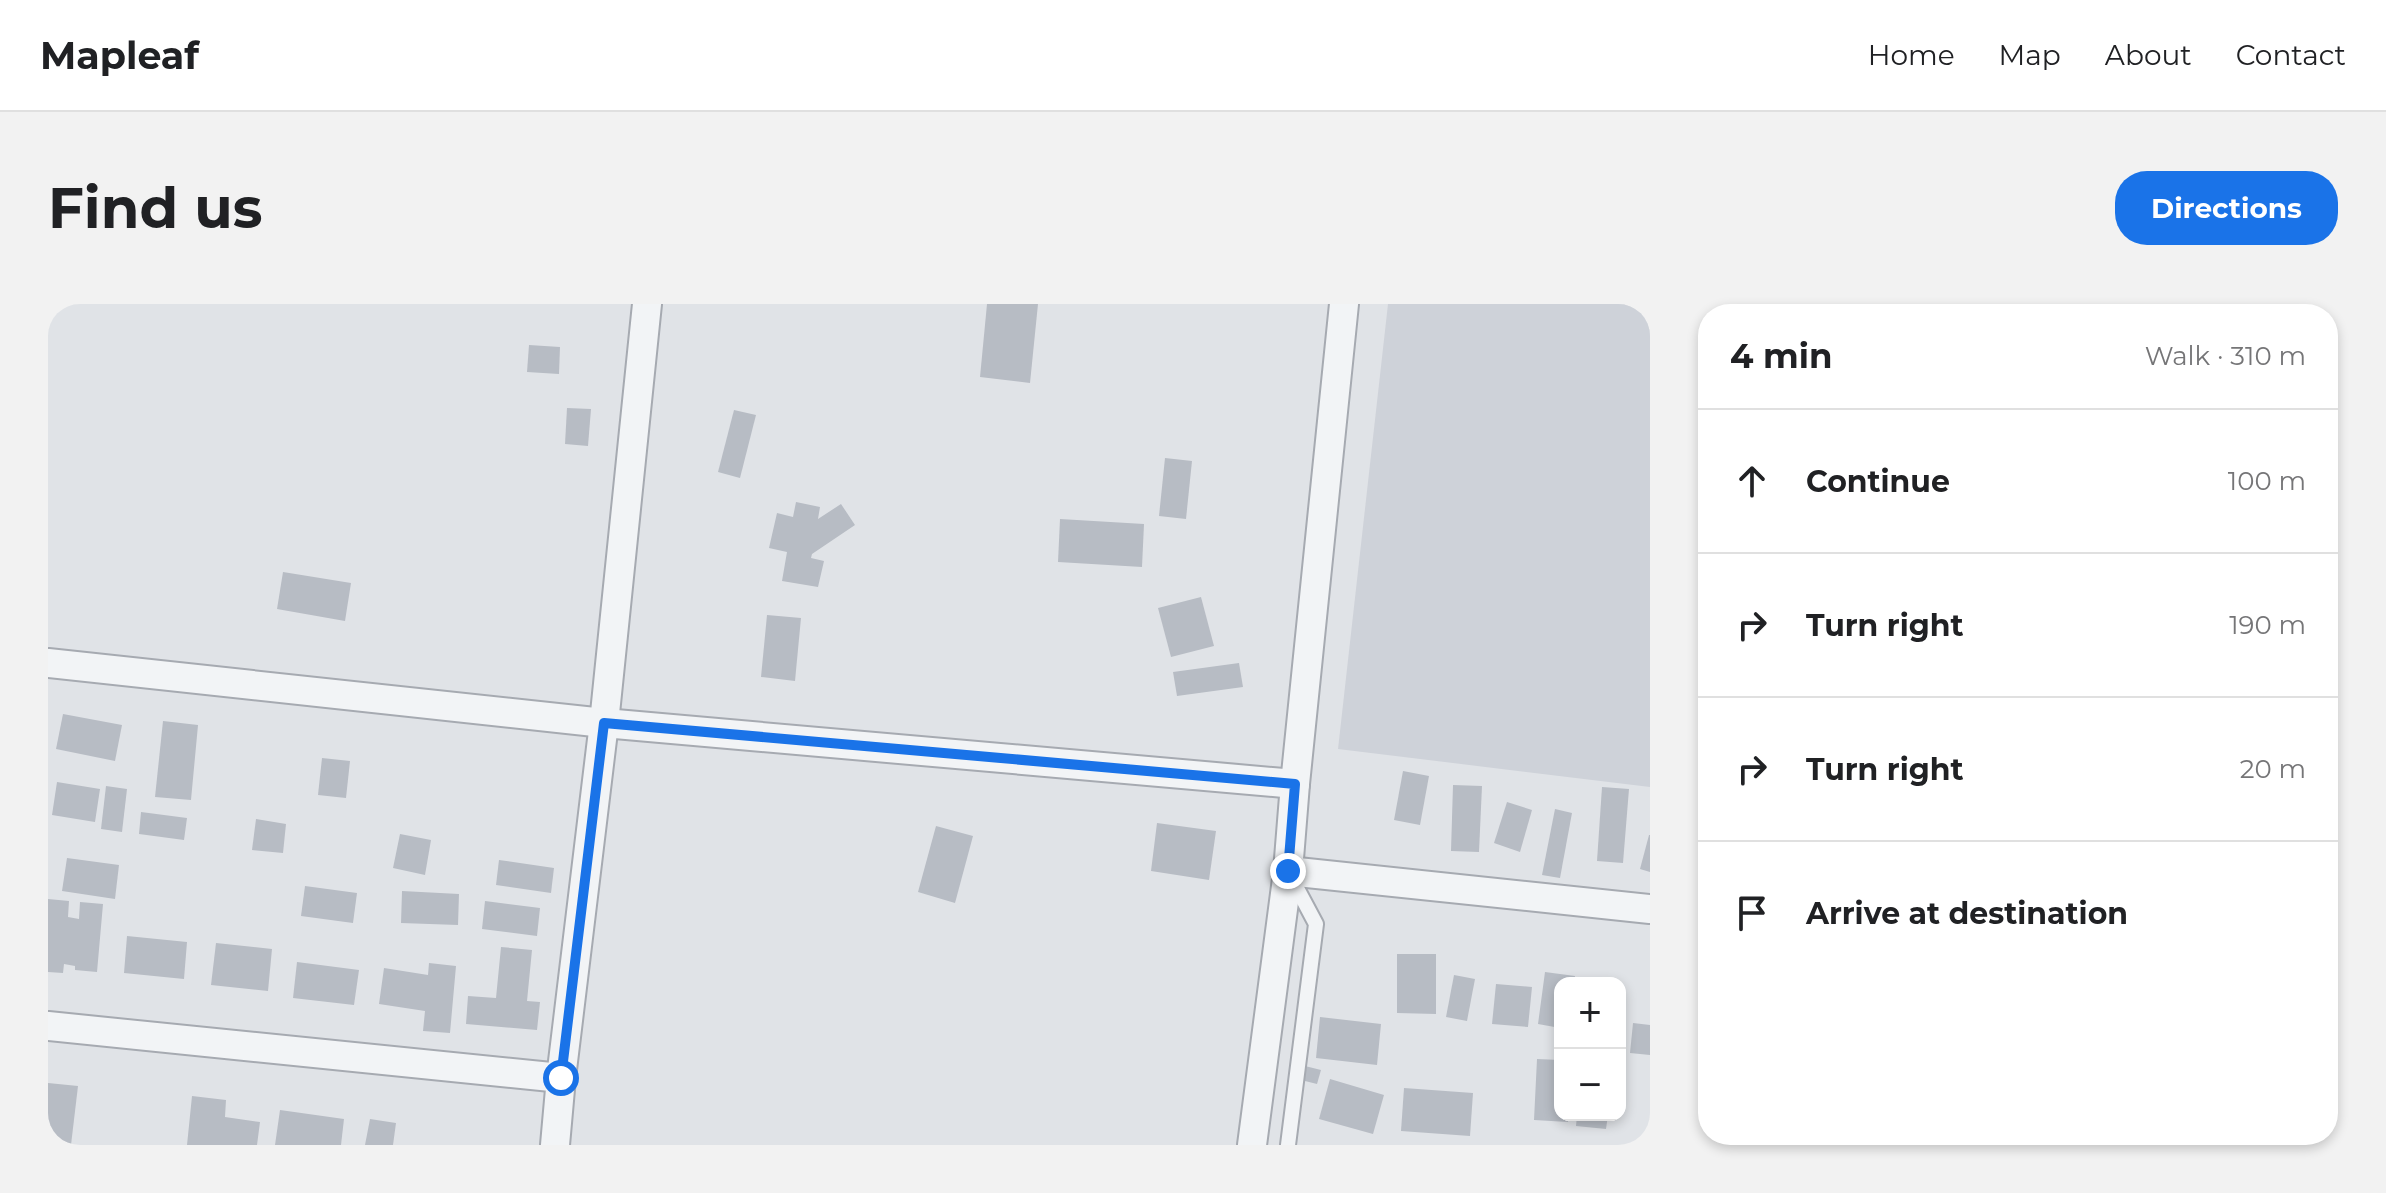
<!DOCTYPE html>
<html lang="en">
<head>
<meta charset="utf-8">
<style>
  :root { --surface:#fff; --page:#f2f2f2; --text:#202124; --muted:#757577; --line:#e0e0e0; --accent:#1a73e8 }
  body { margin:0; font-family:Montserrat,sans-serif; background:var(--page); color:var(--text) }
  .controls { position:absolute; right:24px; bottom:24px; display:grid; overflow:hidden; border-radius:16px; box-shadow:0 4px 12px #0003 }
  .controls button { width:72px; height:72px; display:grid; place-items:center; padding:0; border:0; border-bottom:2px solid var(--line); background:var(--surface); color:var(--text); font:40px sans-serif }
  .stop { position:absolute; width:24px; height:24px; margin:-18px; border:6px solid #1a73e8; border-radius:50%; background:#fff }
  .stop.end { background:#1a73e8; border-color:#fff; box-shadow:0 2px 8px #0008 }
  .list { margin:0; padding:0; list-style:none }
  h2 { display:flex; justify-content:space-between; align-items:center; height:104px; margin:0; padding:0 32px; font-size:34px }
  h2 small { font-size:26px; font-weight:400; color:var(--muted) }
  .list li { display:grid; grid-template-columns:52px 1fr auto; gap:24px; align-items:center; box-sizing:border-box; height:144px; padding:0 32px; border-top:2px solid var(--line) }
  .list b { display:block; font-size:30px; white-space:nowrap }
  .list em { font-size:26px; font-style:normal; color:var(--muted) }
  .icon { flex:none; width:44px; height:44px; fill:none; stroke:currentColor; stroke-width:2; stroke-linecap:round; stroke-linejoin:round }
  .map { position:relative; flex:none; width:1602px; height:841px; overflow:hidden; border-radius:32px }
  header { display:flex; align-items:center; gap:48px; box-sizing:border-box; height:112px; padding:0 40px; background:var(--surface); border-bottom:2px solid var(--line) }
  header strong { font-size:38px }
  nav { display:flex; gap:44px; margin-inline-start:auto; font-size:28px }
  .intro { display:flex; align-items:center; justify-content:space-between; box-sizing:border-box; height:192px; padding:0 48px }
  h1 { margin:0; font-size:56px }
  .button { padding:20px 36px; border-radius:32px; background:var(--accent); color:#fff; font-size:28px; font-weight:700 }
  main { display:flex; gap:48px; padding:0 48px }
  aside { flex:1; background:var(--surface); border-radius:32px; box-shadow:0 4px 12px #0003 }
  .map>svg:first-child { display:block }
  .built { fill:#ced2d9 }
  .building { fill:#b7bcc4 }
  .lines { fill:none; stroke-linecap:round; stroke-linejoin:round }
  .service-casing { stroke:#a6aab1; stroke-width:18 }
  .minor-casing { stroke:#a6aab1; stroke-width:32 }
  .service { stroke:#f2f4f6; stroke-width:14 }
  .minor { stroke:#f2f4f6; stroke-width:28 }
  .route { stroke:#1a73e8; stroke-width:10 }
</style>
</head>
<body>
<header>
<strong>Mapleaf</strong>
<nav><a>Home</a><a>Map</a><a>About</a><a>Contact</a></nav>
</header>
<div class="intro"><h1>Find us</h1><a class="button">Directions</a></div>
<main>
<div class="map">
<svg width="1602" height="841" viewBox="0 0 1602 841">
  <rect width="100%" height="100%" fill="#e0e3e7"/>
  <path class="built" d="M1340 0H1602V483L1290 445Z"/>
  <g class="building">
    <path d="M939 0H990L982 79 932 73Z"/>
    <path d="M481 41 512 43 511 70 479 68Z"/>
    <path d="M519 104 543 105 540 142 517 140Z"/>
    <path d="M686 106 708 111 692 174 670 168Z"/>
    <path d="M1117 154 1144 157 1138 215 1111 212Z"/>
    <path d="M748 198 772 203 770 215 793 200 807 221 764 250 763 254 776 257 770 283 734 277 739 248 721 244 729 209 745 213Z"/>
    <path d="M1012 215 1096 220 1094 263 1010 258Z"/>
    <path d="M235 268 303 279 297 317 229 305Z"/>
    <path d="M1153 293 1166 342 1123 353 1110 304Z"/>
    <path d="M719 311 753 314 747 377 713 373Z"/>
    <path d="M1191 359 1195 383 1129 392 1125 368Z"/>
    <path d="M15 410 74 421 67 457 8 445Z"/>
    <path d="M115 417 150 421 143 496 107 493Z"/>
    <path d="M274 454 302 457 298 494 270 491Z"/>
    <path d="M1355 467 1381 472 1372 521 1346 516Z"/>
    <path d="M9 478 52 485 47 518 4 511Z"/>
    <path d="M1405 481 1434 482 1431 548 1403 547Z"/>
    <path d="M58 482 79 485 74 528 53 525Z"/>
    <path d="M1554 483 1581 485 1575 559 1549 557Z"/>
    <path d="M1459 498 1484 506 1472 548 1446 539Z"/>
    <path d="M1507 505 1524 509 1512 574 1494 571Z"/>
    <path d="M93 508 139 514 136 536 91 530Z"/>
    <path d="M208 515 238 520 235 549 204 546Z"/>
    <path d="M1109 519 1168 527 1161 576 1103 567Z"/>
    <path d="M888 522 925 532 907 599 870 588Z"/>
    <path d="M352 530 383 536 377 571 345 564Z"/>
    <path d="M1601 531H1602V568L1592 565Z"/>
    <path d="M19 554 71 561 67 595 14 587Z"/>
    <path d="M451 556 506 564 503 589 448 581Z"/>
    <path d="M257 582 309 589 305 619 253 612Z"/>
    <path d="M354 587 411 590 410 621 353 619Z"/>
    <path d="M0 595 21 597 20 613 31 615 32 598 55 600 49 668 27 666V662L16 660 15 669 0 668Z"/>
    <path d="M437 597 492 604 489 632 434 625Z"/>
    <path d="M79 632 139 638 136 675 76 669Z"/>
    <path d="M168 639 224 645 220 687 163 681Z"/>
    <path d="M453 643 484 646 479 697 492 698 489 726 418 720 420 692 448 694Z"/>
    <path d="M1349 650H1388V710L1349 709Z"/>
    <path d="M249 658 311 666 306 701 245 694Z"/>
    <path d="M381 659 408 662 402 729 375 727 377 707 331 700 336 664 380 671Z"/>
    <path d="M1497 668 1527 672 1526 679H1512V724L1490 720Z"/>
    <path d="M1406 671 1427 675 1419 717 1398 713Z"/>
    <path d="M1448 680 1484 683 1480 723 1444 720Z"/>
    <path d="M1272 713 1333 720 1329 761 1268 754Z"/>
    <path d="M1585 719 1602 721V751L1582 749Z"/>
    <path d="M1489 755 1512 756V811H1521L1520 818 1486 816Z"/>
    <path d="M1257 762 1273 766 1269 780 1253 776Z"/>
    <path d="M1282 775 1336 791 1325 830 1271 815Z"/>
    <path d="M0 779 30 782 23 841H0Z"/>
    <path d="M1356 784 1425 789 1422 832 1353 827Z"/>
    <path d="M144 792 178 796 177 813 212 818 209 841H139Z"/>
    <path d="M232 806 296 815 293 841H227Z"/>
    <path d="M1529 811H1560L1558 825 1528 822Z"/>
    <path d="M322 815 348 819 345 841H317Z"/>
  </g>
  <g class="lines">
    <defs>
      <path id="service" d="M1240 841 1268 620 1243 573"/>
      <g id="minor">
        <path d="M0 359 556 419 1247 480"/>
        <path d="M1240 567 1602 605"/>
        <path d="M0 722 513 774"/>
        <path d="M507 841 513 774 556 419 599 0"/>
        <path d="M1204 841 1240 567 1247 480 1296 0"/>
      </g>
    </defs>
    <use href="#service" class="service-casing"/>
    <use href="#minor" class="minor-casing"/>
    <use href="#service" class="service"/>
    <use href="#minor" class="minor"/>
  </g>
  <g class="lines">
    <path class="route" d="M513 774 556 419 1247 480 1240 567"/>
  </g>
</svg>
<div class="controls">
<button>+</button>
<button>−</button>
</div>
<div class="stop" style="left:513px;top:774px"></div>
<div class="stop end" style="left:1240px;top:567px"></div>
</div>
<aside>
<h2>4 min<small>Walk · 310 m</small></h2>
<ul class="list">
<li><svg class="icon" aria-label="ahead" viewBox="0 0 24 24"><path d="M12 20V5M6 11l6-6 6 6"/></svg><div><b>Continue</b></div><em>100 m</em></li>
<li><svg class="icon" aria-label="right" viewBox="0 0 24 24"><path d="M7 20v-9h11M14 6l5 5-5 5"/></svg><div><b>Turn right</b></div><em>190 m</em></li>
<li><svg class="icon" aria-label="right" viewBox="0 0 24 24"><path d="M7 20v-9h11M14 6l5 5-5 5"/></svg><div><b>Turn right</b></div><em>20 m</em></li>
<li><svg class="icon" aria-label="arrive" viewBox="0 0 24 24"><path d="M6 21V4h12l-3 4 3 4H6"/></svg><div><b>Arrive at destination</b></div></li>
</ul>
</aside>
</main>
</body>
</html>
